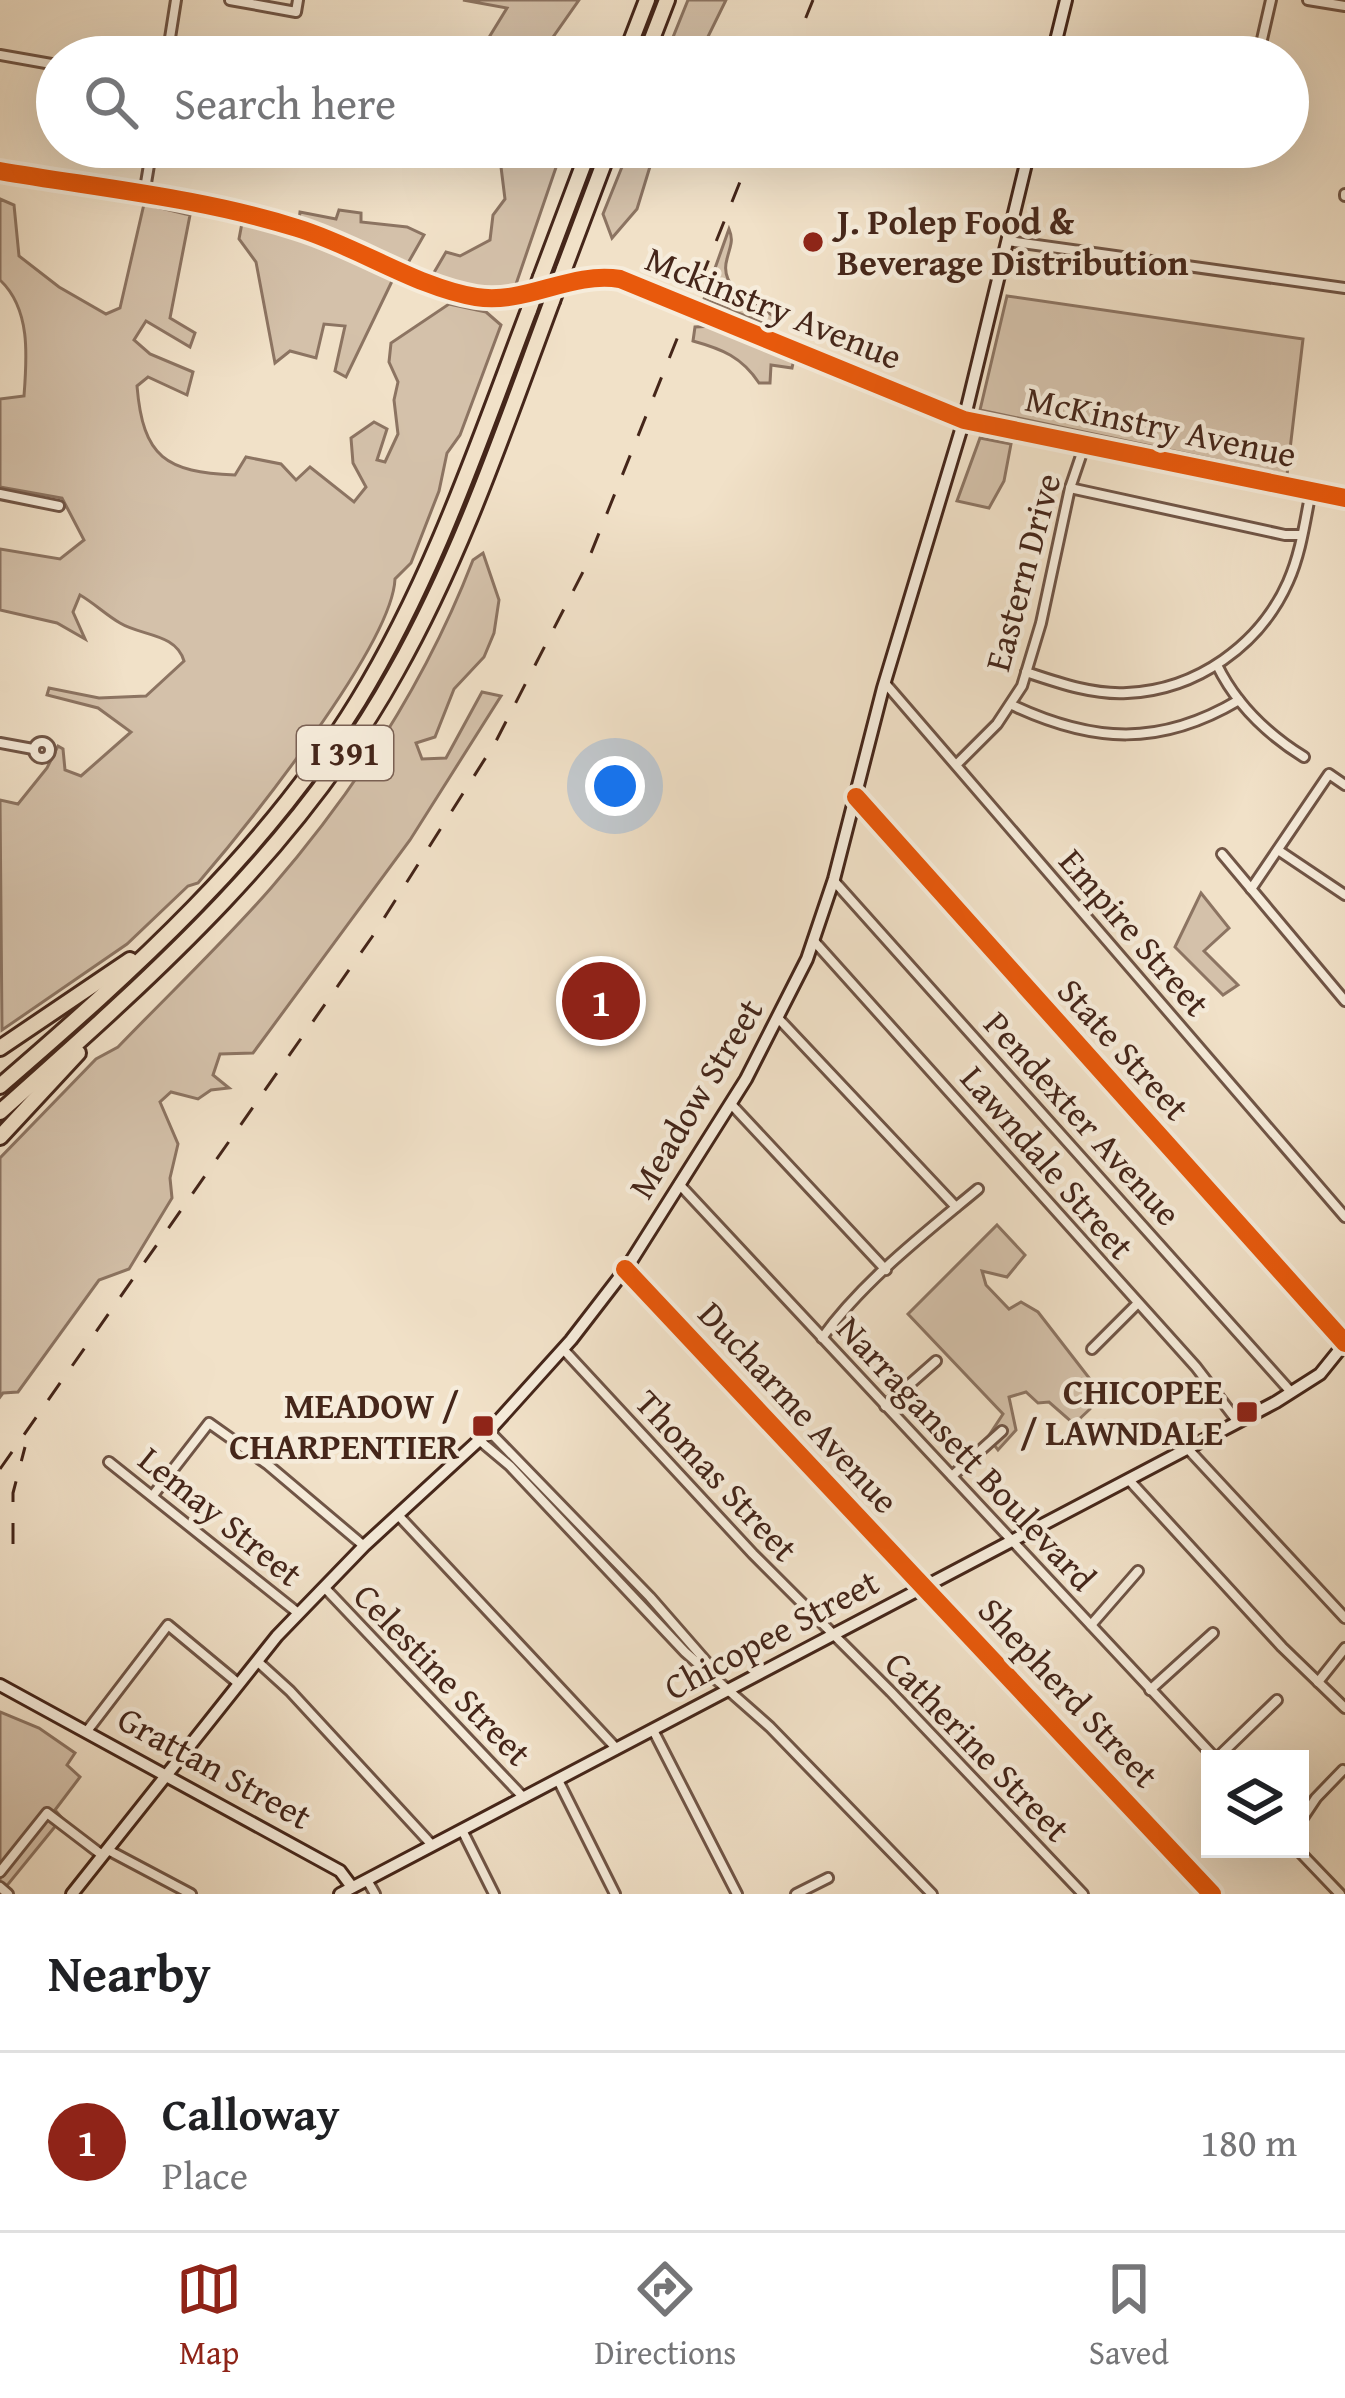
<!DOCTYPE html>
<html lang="en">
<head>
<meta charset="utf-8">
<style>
  :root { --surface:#fff; --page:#f2f2f2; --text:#202124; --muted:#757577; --line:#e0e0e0; --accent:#8f2418 }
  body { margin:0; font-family:"Gentium Book Plus",serif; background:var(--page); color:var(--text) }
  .controls { position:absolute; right:36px; bottom:36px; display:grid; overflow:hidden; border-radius:0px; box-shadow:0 12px 48px #0002 }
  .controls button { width:108px; height:108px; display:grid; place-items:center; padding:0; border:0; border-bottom:3px solid var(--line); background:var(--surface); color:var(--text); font:60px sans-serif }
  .you { position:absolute; left:615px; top:786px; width:42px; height:42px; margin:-30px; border:9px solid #fff; border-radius:50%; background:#1a73e8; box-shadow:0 0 0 18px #1a73e833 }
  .badge { display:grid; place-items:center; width:78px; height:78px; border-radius:50%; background:var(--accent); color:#fff; font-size:39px; font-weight:700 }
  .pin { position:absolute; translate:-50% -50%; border:6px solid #fff; box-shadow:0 3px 12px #0006 }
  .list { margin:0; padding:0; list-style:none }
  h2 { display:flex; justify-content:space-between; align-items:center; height:156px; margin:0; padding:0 48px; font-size:51px }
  h2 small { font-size:39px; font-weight:400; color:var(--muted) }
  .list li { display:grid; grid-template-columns:78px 1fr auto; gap:36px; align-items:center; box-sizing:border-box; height:180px; padding:0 48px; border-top:3px solid var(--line) }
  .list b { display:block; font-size:45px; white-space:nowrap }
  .list p { margin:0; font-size:39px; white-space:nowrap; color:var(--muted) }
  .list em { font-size:39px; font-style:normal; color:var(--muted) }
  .icon { flex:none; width:66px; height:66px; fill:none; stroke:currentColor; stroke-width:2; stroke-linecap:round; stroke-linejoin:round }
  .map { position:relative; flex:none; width:1345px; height:1894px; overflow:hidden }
  .search { position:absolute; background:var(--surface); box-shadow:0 12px 48px #0002; left:36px; right:36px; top:36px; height:132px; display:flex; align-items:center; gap:30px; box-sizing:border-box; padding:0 42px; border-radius:66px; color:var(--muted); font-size:45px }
  .sheet { height:336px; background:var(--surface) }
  nav { display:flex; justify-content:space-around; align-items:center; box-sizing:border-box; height:168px; border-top:3px solid var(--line); background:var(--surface); font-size:33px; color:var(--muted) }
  nav a { display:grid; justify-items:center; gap:6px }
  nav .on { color:var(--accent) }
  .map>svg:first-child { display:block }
  .green { fill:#d4c1aa; stroke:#8c7462; stroke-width:3 }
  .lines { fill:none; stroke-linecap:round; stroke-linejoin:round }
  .street-casing { stroke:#705546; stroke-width:14 }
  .secondary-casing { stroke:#45261a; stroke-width:16 }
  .highway-casing { stroke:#45261a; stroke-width:20 }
  .street { stroke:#f6ecdb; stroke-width:8 }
  .secondary { stroke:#f6ecdb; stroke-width:10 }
  .highway { stroke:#f1e1c8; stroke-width:14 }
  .rail { stroke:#45261a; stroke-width:3; stroke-dasharray:21 21; stroke-linecap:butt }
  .secondary-bridge-casing { stroke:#45261a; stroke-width:16; stroke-linecap:butt }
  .highway-bridge-casing { stroke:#45261a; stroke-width:20; stroke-linecap:butt }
  .secondary-bridge { stroke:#f6ecdb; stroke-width:10 }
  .highway-bridge { stroke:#f1e1c8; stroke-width:14 }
  .cycleway-casing { stroke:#f6ecdb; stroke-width:26 }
  .cycleway { stroke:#e8590c; stroke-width:18 }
  .poi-dot { fill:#8f2418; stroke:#f6ecdb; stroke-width:4.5 }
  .labels { text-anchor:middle; stroke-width:9; stroke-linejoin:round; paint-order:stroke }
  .shield { fill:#f6ecdb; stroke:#7a6154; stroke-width:3 }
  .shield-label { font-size:33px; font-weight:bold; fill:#45261a }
  .poi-label { font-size:36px; font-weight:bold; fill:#45261a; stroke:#f6ecdb; text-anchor:end }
  .street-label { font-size:36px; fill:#45261a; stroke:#f6ecdb }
</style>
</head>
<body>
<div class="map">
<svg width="1345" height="1894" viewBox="0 0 1345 1894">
  <rect width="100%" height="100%" fill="#f1e1c8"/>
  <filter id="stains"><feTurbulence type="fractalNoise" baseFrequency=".00167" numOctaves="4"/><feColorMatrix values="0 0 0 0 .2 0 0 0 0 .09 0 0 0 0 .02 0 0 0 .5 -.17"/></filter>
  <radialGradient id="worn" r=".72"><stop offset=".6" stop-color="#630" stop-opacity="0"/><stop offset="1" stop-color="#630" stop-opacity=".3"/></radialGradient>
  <g class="green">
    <path d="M463 0H579L539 57H481L480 52 507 8Z"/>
    <path d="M688 0H726L698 57H665Z"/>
    <path d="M512 147H563L515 287 471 289 432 276 446 252 460 256 490 240 493 215 505 199 501 167Z"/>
    <path d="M630 147H656L637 209 612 238 603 214Z"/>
    <path d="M0 199 14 205 19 256 59 287 106 314 120 308 144 204 190 215 170 318 195 333 190 347 146 321 134 340 150 354 193 372 187 395 148 377 137 386C143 458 166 472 235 475L246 457 281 464 296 480 310 467 354 502 366 487 353 463 351 438 374 422 387 429 377 460 385 462 398 434 394 400 398 382 389 362 391 343 449 304 486 312 501 325 460 435 447 453 439 491 411 563 395 579C392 646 246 827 198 883L188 886 127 944 2 1030 0 800 18 804 47 768 58 746 63 749 65 770 81 776 131 732 98 708 47 695 49 688 99 698 146 696 184 661C176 633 141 636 120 623 106 615 94 603 80 595L73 612 85 639 57 623 0 610V549L60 559 84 540 62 498 0 487V399L24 396C27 357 31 309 0 280Z"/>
    <path d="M339 210 361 213V222L407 227 424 235 408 263 299 220 300 212 336 219Z"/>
    <path d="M242 223 269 229 395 275 346 377 335 371 345 326 324 324 316 358 290 351 275 363 256 262 239 239Z"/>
    <path d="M729 229C734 241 730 246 727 259 718 289 754 303 775 317L770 326 704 299Z"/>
    <path d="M1007 296 1303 339 1287 475 980 410Z"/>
    <path d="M715 326 794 359 792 368 771 365 770 383H759C742 357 722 349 693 341L695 327Z"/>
    <path d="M980 438 1011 444 1004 481 989 508 957 501Z"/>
    <path d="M483 553 499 600 494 633 484 657 454 689 435 737 416 743 422 759 446 758 482 692 501 696 410 840 253 1053 220 1054 213 1075 229 1088 211 1090 198 1099 171 1092 160 1102 178 1144 170 1178 172 1198 129 1269 99 1280 18 1392 3 1393 0 1397V1158L96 1059 118 1047C169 994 223 943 271 888 355 791 427 679 473 560Z"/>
    <path d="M1201 893 1229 928 1204 951 1238 985 1223 995 1175 947Z"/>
    <path d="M997 1225 1025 1255 1007 1277 982 1271 986 1285 1009 1309 1021 1302 1038 1312 1100 1392 1089 1394 1090 1409 1074 1424 1049 1402 1038 1403 1026 1392 1009 1397 1016 1430 998 1450 988 1437 1003 1414 908 1314Z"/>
    <path d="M0 1712 39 1728 75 1753 67 1765 80 1777 55 1810 62 1818 0 1894Z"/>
  </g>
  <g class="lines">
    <defs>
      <g id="street">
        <path d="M230 0 296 12 298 0"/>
        <path d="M1308 0 1345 6"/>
        <path d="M0 55 57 65"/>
        <path d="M167 57 176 0"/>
        <path d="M1258 57 1271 0"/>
        <path d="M1056 147 1116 157 1164 147"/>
        <path d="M1345 194V196"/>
        <path d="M144 195 152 147"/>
        <path d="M1008 241 1345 288"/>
        <path d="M1070 488 1285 535H1302"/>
        <path d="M0 494 59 506"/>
        <path d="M1217 665C1236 704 1267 734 1304 757"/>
        <path d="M1026 672C1059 683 1093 695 1127 693 1197 690 1260 645 1288 582 1301 553 1305 521 1311 491"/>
        <path d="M885 683 1345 1217"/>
        <path d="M1012 705C1093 743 1160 747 1239 700"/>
        <circle cx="42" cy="750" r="8"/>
        <path d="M0 743 33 749"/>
        <path d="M958 763 997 724 1022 686 1041 623 1070 488 1085 444"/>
        <path d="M856 797 1345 1343"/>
        <path d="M1278 850 1345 895"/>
        <path d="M1222 854 1345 1001"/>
        <path d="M834 881 1291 1392"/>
        <path d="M1251 889 1329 774 1345 785"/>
        <path d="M813 940 1196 1367 1238 1422"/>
        <path d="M778 1018 956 1207"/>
        <path d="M731 1104 886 1270"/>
        <path d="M679 1184 1216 1759"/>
        <path d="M625 1269 1212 1894"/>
        <path d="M822 1338C863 1281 924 1234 978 1189"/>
        <path d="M563 1349 753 1554 891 1692 1083 1894"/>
        <path d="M1092 1349 1137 1304"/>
        <path d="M885 1406 936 1361"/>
        <path d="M489 1431 650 1597 718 1675"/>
        <path d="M479 1440 510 1466 685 1652 770 1727 932 1894"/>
        <path d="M1188 1449 1345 1618"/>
        <path d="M109 1462 298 1613"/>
        <path d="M952 1476 1002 1431"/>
        <path d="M1129 1480 1282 1647 1345 1708"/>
        <path d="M154 1494 209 1423 267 1464 364 1546"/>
        <path d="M398 1515 616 1748"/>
        <path d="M324 1587 524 1798"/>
        <path d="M1091 1625 1138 1571"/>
        <path d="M257 1661 290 1691 432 1845"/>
        <path d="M1318 1682 1345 1648"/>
        <path d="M1150 1690 1213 1633"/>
        <path d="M653 1730 737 1894"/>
        <path d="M87 1731 168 1625 239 1684"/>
        <path d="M1216 1759 1277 1700"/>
        <path d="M558 1780 615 1894"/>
        <path d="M1300 1822 1316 1798 1343 1770"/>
        <path d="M462 1830 494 1894"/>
        <path d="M1297 1849 1340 1894"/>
        <path d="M108 1850 191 1894"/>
        <path d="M0 1872 47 1813 102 1855"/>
        <path d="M367 1880 375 1894"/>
        <path d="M0 1887 8 1894"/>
        <path d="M796 1894 828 1878"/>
      </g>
      <g id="secondary">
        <path d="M1052 57 1066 0"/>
        <path d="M0 171C99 188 202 198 298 228 355 246 414 285 469 296 525 307 575 266 631 282"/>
        <path d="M710 314 964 420 1345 498"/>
        <path d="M0 1685 340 1871 352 1887"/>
        <path d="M72 1894 277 1636 365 1545 489 1431 571 1340 628 1266 746 1079 807 959 834 879 883 688 964 420 1030 147"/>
        <path d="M340 1894 1276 1402 1320 1374 1345 1343"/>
      </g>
      <g id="highway">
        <path d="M625 57 647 0"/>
        <path d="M645 57 667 0"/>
        <path d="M564 269 610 147"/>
        <path d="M541 277 590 147"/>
        <path d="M0 1048 130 960"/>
        <path d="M0 1086C133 971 265 853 358 701 433 578 478 444 529 310"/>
        <path d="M0 1112C149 979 298 849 396 672 462 555 505 427 552 301"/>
        <path d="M0 1137 78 1053"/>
      </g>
    </defs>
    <use href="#street" class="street-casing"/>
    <use href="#secondary" class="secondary-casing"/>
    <use href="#highway" class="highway-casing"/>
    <use href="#street" class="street"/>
    <use href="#secondary" class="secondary"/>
    <use href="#highway" class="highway"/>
    <g class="rail">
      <path d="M790 57 813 0"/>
      <path d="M0 1469 372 937 495 743 585 568 754 147"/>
      <path d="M13 1544V1493L25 1447"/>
    </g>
    <defs>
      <path id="secondary-bridge" d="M631 282 710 314"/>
      <g id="highway-bridge">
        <path d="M552 301 564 269"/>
        <path d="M529 310 541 277"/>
      </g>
    </defs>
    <use href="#secondary-bridge" class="secondary-bridge-casing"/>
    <use href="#highway-bridge" class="highway-bridge-casing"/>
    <use href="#secondary-bridge" class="secondary-bridge"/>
    <use href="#highway-bridge" class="highway-bridge"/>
    <defs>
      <g id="cycleway">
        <path d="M0 171C99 188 202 198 297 228 357 246 418 288 476 297 526 305 570 271 620 279L964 420 1345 498"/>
        <path d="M856 797 1345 1343"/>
        <path d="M625 1269 1212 1894"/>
      </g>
    </defs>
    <use href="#cycleway" class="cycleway-casing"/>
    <use href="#cycleway" class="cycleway"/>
  </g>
  <g class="poi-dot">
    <circle cx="813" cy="242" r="12"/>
    <rect x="1235" y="1400" width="24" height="24" rx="6"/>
    <rect x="471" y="1414" width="24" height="24" rx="6"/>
  </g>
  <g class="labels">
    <rect class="shield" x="297" y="726" width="96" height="54" rx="9"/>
    <g class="shield-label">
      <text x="345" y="765">I 391</text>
    </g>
    <g class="poi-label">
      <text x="837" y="234" text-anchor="start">J. Polep Food &amp;<tspan x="837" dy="41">Beverage Distribution</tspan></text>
      <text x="1223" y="1404">CHICOPEE<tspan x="1223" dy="41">/ LAWNDALE</tspan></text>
      <text x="459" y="1418">MEADOW /<tspan x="459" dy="41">CHARPENTIER</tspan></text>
    </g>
    <g class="street-label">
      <text transform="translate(774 307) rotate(22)" y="13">Mckinstry Avenue</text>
      <text transform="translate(1161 426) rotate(12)" y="13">McKinstry Avenue</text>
      <text transform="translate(1022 572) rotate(-75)" y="13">Eastern Drive</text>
      <text transform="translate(1135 932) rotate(49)" y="13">Empire Street</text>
      <text transform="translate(1124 1049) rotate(48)" y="13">State Street</text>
      <text transform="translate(695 1098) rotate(-59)" y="13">Meadow Street</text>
      <text transform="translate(1083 1118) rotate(48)" y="13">Pendexter Avenue</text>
      <text transform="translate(1048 1162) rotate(49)" y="13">Lawndale Street</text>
      <text transform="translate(799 1407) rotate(47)" y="13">Ducharme Avenue</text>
      <text transform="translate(967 1453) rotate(47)" y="13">Narragansett Boulevard</text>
      <text transform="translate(717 1475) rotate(47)" y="13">Thomas Street</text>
      <text transform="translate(221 1516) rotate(39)" y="13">Lemay Street</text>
      <text transform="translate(771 1634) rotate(-28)" y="13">Chicopee Street</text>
      <text transform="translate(443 1674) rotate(46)" y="13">Celestine Street</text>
      <text transform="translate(1069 1692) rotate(47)" y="13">Shepherd Street</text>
      <text transform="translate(978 1746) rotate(46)" y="13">Catherine Street</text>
      <text transform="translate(215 1767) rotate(29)" y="13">Grattan Street</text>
    </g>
  </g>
  <rect width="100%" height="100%" filter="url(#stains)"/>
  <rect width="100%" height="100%" fill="url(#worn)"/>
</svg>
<div class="controls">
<button><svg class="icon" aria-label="layers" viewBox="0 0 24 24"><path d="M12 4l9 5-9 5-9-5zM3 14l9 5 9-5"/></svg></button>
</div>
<div class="you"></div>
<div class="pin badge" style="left:601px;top:1001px">1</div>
<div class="search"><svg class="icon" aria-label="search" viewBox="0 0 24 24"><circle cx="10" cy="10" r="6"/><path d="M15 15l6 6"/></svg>Search here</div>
</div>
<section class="sheet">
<h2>Nearby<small></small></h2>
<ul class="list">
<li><span class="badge">1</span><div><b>Calloway</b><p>Place</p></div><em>180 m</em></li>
</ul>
</section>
<nav>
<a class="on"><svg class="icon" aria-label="map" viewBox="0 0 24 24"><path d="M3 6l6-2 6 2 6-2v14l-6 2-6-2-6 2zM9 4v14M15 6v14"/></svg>Map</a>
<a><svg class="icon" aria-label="directions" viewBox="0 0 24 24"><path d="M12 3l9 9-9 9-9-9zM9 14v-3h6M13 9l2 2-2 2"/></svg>Directions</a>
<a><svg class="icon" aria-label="saved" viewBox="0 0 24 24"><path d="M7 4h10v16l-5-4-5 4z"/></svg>Saved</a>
</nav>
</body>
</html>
